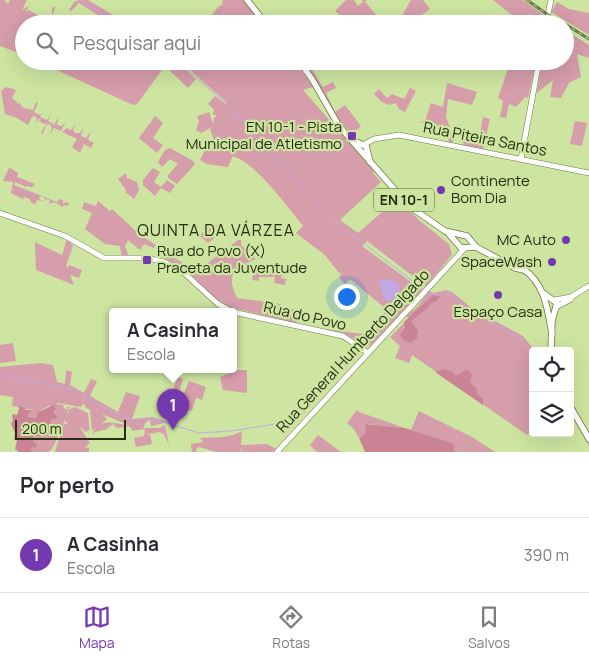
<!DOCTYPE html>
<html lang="pt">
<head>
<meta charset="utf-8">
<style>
  :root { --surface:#fff; --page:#f7f7f7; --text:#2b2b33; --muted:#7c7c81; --line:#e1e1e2; --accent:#7539af }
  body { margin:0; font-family:Manrope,sans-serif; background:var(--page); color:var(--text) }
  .controls { position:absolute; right:15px; bottom:15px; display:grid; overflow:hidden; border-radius:5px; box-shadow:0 5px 20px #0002 }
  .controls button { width:45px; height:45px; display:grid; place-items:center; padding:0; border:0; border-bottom:1px solid var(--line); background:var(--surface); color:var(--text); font:25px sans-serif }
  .scale { position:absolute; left:15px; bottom:12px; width:111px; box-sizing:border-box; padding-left:5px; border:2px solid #252e13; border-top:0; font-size:14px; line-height:18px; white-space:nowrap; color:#252e13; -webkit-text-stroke:4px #cde5a0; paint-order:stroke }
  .you { position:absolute; left:346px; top:296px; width:18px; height:18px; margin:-12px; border:4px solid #fff; border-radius:50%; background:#1a73e8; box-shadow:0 0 0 8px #1a73e833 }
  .badge { display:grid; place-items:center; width:32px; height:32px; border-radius:50%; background:var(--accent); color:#fff; font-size:16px; font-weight:700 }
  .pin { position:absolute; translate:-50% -41px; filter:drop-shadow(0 1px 2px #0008) }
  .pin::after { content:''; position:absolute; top:26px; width:18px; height:15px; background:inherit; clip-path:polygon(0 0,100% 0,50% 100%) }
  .popup { position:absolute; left:109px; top:308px; width:128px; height:65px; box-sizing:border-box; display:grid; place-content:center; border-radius:5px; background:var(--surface); filter:drop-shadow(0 1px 4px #0005); font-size:16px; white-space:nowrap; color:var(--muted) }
  .popup b { font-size:19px; color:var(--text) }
  .popup::after { content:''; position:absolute; left:50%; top:100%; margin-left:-10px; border:10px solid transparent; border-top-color:var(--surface) }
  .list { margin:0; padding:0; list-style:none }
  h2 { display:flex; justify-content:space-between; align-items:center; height:65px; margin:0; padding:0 20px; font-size:21px }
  h2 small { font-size:16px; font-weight:400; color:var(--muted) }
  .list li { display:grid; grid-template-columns:32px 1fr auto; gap:15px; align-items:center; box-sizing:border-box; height:75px; padding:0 20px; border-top:1px solid var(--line) }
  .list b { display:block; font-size:19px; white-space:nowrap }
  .list p { margin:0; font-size:16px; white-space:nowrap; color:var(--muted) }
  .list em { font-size:16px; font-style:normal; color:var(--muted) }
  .icon { flex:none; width:28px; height:28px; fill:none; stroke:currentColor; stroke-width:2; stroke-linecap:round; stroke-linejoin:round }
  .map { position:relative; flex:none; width:589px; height:452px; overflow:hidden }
  .search { position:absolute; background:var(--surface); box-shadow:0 5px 20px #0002; left:15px; right:15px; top:15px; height:55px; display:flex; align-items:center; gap:12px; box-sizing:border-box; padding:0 18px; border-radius:28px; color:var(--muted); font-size:19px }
  .sheet { height:140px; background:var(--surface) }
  nav { display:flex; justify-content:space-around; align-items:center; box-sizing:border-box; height:70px; border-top:1px solid var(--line); background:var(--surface); font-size:14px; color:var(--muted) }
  nav a { display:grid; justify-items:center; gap:2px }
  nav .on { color:var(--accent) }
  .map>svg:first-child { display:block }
  .green { fill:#d69daa }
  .forest { fill:#ca8495 }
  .water { fill:#c1a8e4 }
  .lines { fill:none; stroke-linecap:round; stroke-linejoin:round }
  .stream { stroke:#c1a8e4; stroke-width:1 }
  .secondary-casing { stroke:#677b3b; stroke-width:6 }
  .primary-casing { stroke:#677b3b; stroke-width:7 }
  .secondary { stroke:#fff; stroke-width:5 }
  .primary { stroke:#fff; stroke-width:5.5 }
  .rail-casing { stroke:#6a794d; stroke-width:3 }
  .rail { stroke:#cde5a0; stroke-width:1; stroke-dasharray:4; stroke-linecap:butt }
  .poi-dot { fill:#7539af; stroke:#cde5a0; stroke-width:2 }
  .labels { text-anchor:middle; stroke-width:4.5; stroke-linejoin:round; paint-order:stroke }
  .shield { fill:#cde5a0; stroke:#57653d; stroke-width:1 }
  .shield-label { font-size:14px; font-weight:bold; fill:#252e13 }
  .poi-label { font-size:15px; fill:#252e13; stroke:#cde5a0; text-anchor:end }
  .street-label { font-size:15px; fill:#252e13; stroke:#cde5a0 }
  .neighbourhood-label { font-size:16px; letter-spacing:1px; fill:#252e13; stroke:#cde5a0 }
</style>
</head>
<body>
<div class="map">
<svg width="589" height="452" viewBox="0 0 589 452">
  <rect width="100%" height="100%" fill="#cde5a0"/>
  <g class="green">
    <path d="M0 0H6L5 2 8 4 10 0H27L22 10 29 6 26 12 29 10 41 17 45 10 40 19 43 20 45 17 49 19 52 14V8L56 6 52 16 57 21 55 24H24V55L0 46Z"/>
    <path d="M79 0H88L128 24H112L79 3 71 11 69 10 74 2Z"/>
    <path d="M223 0H243L262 24H205L218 7 222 5Z"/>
    <path d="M346 0H354L358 6 363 2 362 0H367L365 2 379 18 377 24H329L326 22 331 16 340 23 344 18 335 11Z"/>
    <path d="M411 0H423L430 9 410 24H397Z"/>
    <path d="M493 0H523L544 15 540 24H523Z"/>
    <path d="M557 2 569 9 589 13V35L551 12Z"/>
    <path d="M565 30 589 45V58L577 54 581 77 569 83 561 98 550 97 553 80 537 93 542 61H565Z"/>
    <path d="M37 61H151L164 67 137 104 133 105Z"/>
    <path d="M177 61 196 79 188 88 170 71Z"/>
    <path d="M180 61H294L313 87 303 90 374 171 373 173 381 182 340 220 358 233 397 199 420 221 449 244 452 255 426 286 367 241 362 246 422 290 373 343 368 347 365 346 344 333 315 328 371 335 385 317 383 314 386 309 350 279 345 285 339 277 342 273H339L325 255 296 233 303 226C286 205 258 165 233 156L228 167 207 164 200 160 205 150 212 151 216 148 210 128 201 133 196 130 199 121 197 116 209 112 213 124 214 118 217 115H213L214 109 208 104 215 96 225 104 227 103Z"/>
    <path d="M304 61H315L310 66 323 87 333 82 336 88 326 93 335 112 345 105 361 126 352 134 338 120Z"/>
    <path d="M507 61H536L528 98 525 97 516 107 509 104 506 118 500 117 503 101 498 98 508 69Z"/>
    <path d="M447 83 477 92 472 105 448 99 446 117 454 140 452 143 449 142 443 123 441 128 420 122 425 121 431 103 443 107Z"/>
    <path d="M6 87 16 90 12 98 17 102V104L20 103 23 108 33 110 36 102 38 103 34 112 40 115 42 112 40 117 47 120 52 112 48 121 54 124 53 128 58 117 57 125 62 126 66 121 61 131 54 128 50 134 52 128 50 124 46 125 43 134 41 133 47 122 44 124 39 121 41 120 39 119 35 124 37 120 35 116 32 117 28 125 17 118 5 114 1 91Z"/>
    <path d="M410 88 416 91 405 112 399 109 396 103 389 105 382 102 374 94 379 89 387 98 392 94 404 99Z"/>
    <path d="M155 116 163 123 153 138 163 145 157 153 139 138Z"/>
    <path d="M483 117 490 119 483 149 463 145 466 130 480 133Z"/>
    <path d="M575 121 587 123 582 146 570 144Z"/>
    <path d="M76 123 73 130 75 133H80L84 127 81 136 86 138 91 131 88 140 94 143 91 148 84 144 80 153 72 147 77 139 62 132 67 128 71 130Z"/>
    <path d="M170 148 193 161 195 164 177 184 168 178V175L178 164 170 159 162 167 158 162 165 150Z"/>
    <path d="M10 166V168L18 173 17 177 35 184 32 187 27 186 26 187 15 182 14 185 57 202 59 199 63 200V204L65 202 69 203 68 206 64 205 63 207 54 202 49 204 50 200 46 199 44 202 45 198 40 196 39 199 43 201 37 200 35 205 30 201V199L24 197 23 199 11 193 13 182 3 181Z"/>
    <path d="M153 168 160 172 154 182 161 187 167 180 175 186 170 193 161 188 155 196 143 185V180Z"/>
    <path d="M126 173 127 178 137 182 139 190 134 199 125 192 126 190 118 179Z"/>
    <path d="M98 201 110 211 112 209 140 235 156 245 154 248 144 244 140 250 128 240 125 246 129 257H122L120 246 105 244 85 229 92 213 82 209 84 202 96 206Z"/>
    <path d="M214 225 223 226 226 229 208 243 199 235Z"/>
    <path d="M67 239 73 246 66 266 68 268 69 265 82 270 79 278 70 275 74 285 36 270 35 242 62 255Z"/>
    <path d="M238 240H241V245L256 259 249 262 243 267 240 265C228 277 231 283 237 298L280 304 283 307 302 311 298 322 295 323 229 307 215 298 187 271 162 257 165 253 168 257 170 255 194 270 200 269Z"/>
    <path d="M254 270 282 272 281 278 286 279 285 285 274 283 275 277H259V281L252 280Z"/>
    <path d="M446 290 452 292 474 310 523 336 535 351H533V430L527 435 412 355 409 363 395 358 400 346 390 337 409 318 406 316 417 307 429 291 434 293Z"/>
    <path d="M13 343 16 361 0 363V345Z"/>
    <path d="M41 363 53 365 57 382 65 384 66 370 72 372 70 385 84 393 91 379 97 381 90 396 118 412 126 392 140 396 132 419 152 417 169 422 174 409 180 411 175 425 169 422 151 426 150 420 147 421 143 428H159L165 425 169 445 164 434 159 432 145 435H150L152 444 136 447 134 438 144 436 145 429 133 431 129 426 117 428 113 424 107 428 108 429 95 432 92 435C100 416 113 424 128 425L102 414 107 419 92 431 90 410 85 407 84 403 81 407 58 403 56 404 63 405 64 408 68 410 67 407H70C65 417 55 450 48 452 43 452 37 452 32 452L31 446 35 448 38 446 32 439 35 436 38 437 41 429 57 416 54 413 56 410 50 405 41 410 37 418 27 417 31 409H19L18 407 12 406 13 397 0 395V367Z"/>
    <path d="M238 370H247V393L223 390 220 377Z"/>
    <path d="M178 377 183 379 179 392 184 393 189 381 206 387 202 400 196 398 192 411 174 405 179 392 173 390 169 402 163 400 168 388 173 389Z"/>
    <path d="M75 407 88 413 90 435V429L86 432 79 426 90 443 85 447 89 448V452H55L64 423 66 425 68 423 64 421 70 409Z"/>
    <path d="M357 410 359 412 405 428 368 424 365 434 359 438 353 428 347 423Z"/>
    <path d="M419 411 472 437 495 452H454V445L411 430Z"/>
    <path d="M242 431 241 445 267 444 276 449 273 452H242V446L241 452H216L199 447 196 449 197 452H192L191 444 203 442 200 438C212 437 230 439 242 431Z"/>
    <path d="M318 435 341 452H317L310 445Z"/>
  </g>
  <g class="forest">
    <path d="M433 295 440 296 437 301 431 303 429 307 411 321 418 331 417 338 411 343 403 340 400 335 405 328 404 322Z"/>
    <path d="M444 369 453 372 456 376 466 370 470 371 472 376 470 382 477 389V394L483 399V405L435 372Z"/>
    <path d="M20 405 26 410H31L27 417 37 418V413L53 405 56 408 54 413 57 416 55 420 52 419 48 427 41 430 39 437 35 436 32 439 38 446 35 448 31 447 32 452H19L15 449 17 440 14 439 15 433 11 424 13 420 12 416 13 414 17 415Z"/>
    <path d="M366 424 405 428 451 443 454 445V452H365L359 438 365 434Z"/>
  </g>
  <path class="water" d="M380 279 395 281 399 285 400 292 395 300 388 301 384 299 379 283Z"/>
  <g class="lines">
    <g class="stream">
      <path d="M80 0 121 24"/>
      <path d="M178 61 226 104 333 220 423 289"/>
      <path d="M508 99 518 86 527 61"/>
      <path d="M428 293 436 295 450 293 462 305 522 340 533 353"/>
      <path d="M368 345 418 287"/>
      <path d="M0 375 72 389 96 404 132 420 153 419 199 433 231 431 294 421 304 413 344 366 359 354"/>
      <path d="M570 414 576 421"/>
      <path d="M584 435 589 446"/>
    </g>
    <defs>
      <g id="secondary">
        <path d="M546 24 551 0"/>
        <path d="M363 145 374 139 399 135 589 173"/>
        <path d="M521 159 539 61"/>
        <path d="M0 213 65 236 104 258H147L164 262 182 271 218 304 231 311"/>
        <path d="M554 300 571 297 589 286"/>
        <path d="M556 307 571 299"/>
        <path d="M233 312 343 336 368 353"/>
        <path d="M277 452 465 248"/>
      </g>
      <g id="primary">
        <path d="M247 0 266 24"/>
        <path d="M299 61 312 79 339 126 409 206 445 231 467 236 476 247 515 268 524 270"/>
        <path d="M354 141 366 146 370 162"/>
        <path d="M449 234 461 248 475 247"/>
        <path d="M523 269C545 283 548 311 552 334"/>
        <path d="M543 293 557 303 552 321 551 351"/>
        <path d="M570 406 589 439"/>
      </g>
    </defs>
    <use href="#secondary" class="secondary-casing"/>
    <use href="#primary" class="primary-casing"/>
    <use href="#secondary" class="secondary"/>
    <use href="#primary" class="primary"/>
    <defs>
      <g id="rail">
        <path d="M527 0 561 24"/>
        <path d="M565 24 589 39"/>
      </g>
    </defs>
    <use href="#rail" class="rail-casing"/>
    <use href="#rail" class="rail"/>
  </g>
  <g class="poi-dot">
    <rect x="347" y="131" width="10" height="10" rx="2.5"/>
    <circle cx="441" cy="190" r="5"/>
    <circle cx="566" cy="240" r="5"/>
    <rect x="142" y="255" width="10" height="10" rx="2.5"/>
    <circle cx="552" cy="262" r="5"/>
    <circle cx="498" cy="295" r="5"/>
  </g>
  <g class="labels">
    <rect class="shield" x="374" y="188.5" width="60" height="23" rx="4"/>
    <g class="shield-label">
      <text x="404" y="205">EN 10-1</text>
    </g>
    <g class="poi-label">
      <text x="342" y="132">EN 10-1 - Pista<tspan x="342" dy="17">Municipal de Atletismo</tspan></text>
      <text x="451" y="186" text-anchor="start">Continente<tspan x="451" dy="17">Bom Dia</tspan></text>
      <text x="556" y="245">MC Auto</text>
      <text x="157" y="256" text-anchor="start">Rua do Povo (X)<tspan x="157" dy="17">Praceta da Juventude</tspan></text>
      <text x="542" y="267">SpaceWash</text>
      <text x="498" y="317" text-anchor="middle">Espaço Casa</text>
    </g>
    <g class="street-label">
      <text transform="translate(485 139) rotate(11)" y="5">Rua Piteira Santos</text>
      <text transform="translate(305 316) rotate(13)" y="5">Rua do Povo</text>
      <text transform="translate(353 351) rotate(-47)" y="5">Rua General Humberto Delgado</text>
    </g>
    <g class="neighbourhood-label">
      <text x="216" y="236">QUINTA DA VÁRZEA</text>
    </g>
  </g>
</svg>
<div class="controls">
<button><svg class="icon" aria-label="locate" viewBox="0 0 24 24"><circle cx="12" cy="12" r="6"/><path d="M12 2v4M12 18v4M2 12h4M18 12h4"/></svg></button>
<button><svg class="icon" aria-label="layers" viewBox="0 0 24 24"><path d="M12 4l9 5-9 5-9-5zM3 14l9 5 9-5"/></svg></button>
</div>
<div class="scale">200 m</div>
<div class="you"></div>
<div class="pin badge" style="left:173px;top:430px">1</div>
<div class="popup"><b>A Casinha</b>Escola</div>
<div class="search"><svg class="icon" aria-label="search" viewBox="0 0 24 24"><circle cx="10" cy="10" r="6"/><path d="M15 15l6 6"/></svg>Pesquisar aqui</div>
</div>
<section class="sheet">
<h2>Por perto<small></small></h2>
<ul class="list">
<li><span class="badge">1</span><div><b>A Casinha</b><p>Escola</p></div><em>390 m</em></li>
</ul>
</section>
<nav>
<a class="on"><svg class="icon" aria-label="map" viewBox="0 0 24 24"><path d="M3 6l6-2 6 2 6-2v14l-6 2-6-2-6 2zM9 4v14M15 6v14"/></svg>Mapa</a>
<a><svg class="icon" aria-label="directions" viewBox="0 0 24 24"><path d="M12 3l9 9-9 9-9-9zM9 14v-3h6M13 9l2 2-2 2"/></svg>Rotas</a>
<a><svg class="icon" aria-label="saved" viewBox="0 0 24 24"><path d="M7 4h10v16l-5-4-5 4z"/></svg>Salvos</a>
</nav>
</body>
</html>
